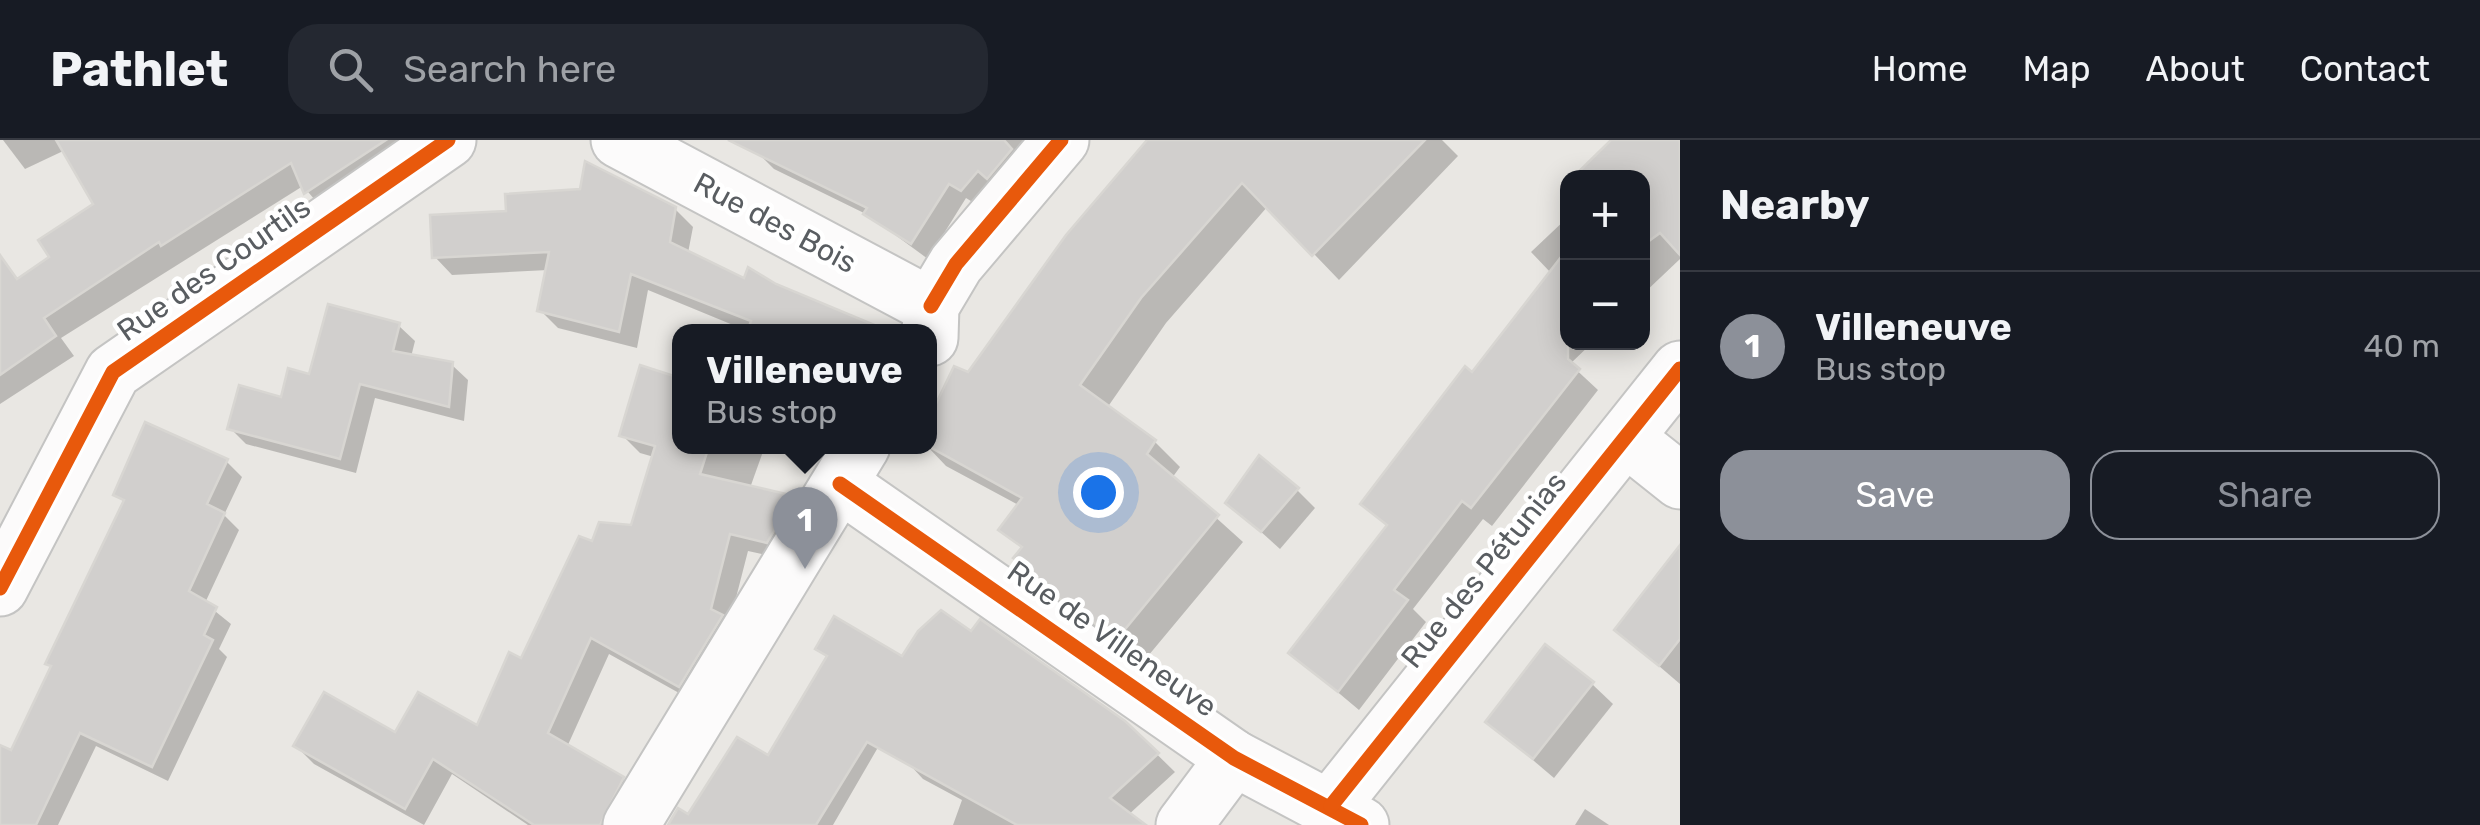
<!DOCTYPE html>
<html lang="en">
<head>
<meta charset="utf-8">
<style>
  :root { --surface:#171b24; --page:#242831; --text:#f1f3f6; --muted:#9ea1a6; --line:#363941; --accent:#8c9099 }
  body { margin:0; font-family:Rubik,sans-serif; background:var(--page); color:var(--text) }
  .controls { position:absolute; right:30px; top:30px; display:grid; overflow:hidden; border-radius:20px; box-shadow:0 5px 25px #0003 }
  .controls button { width:90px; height:90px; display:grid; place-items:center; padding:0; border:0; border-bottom:2px solid var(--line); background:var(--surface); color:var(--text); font:50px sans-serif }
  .you { position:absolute; left:1098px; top:352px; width:35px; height:35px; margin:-25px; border:8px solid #fff; border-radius:50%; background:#1a73e8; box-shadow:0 0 0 15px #1a73e833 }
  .badge { display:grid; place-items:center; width:65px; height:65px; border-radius:50%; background:var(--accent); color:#fff; font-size:32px; font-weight:700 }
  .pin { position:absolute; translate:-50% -82px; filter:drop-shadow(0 2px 5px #0008) }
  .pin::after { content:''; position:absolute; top:52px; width:35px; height:30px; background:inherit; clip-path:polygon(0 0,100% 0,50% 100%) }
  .popup { position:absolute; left:672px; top:184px; width:265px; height:130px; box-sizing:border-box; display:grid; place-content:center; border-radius:20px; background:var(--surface); filter:drop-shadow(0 2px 8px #0005); font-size:32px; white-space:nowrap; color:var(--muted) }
  .popup b { font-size:38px; color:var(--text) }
  .popup::after { content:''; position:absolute; left:50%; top:100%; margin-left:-20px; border:20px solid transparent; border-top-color:var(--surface) }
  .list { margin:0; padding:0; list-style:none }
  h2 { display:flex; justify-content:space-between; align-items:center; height:130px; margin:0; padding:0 40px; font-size:42px }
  h2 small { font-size:32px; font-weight:400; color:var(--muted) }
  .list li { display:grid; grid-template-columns:65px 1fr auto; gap:30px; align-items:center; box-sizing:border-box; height:150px; padding:0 40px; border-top:2px solid var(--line) }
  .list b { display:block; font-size:38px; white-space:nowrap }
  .list p { margin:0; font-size:32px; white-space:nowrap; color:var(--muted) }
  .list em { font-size:32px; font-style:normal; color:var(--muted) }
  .actions { display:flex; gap:20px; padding:30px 40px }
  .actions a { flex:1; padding:22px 0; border:2px solid var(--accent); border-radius:30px; text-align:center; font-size:35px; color:var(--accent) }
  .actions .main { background:var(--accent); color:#fff }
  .icon { flex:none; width:55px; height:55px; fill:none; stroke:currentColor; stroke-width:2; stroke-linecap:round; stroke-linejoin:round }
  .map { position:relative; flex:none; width:1680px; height:685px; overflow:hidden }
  header { display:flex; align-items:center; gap:60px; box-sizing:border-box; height:140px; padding:0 50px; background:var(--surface); border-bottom:2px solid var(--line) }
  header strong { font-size:48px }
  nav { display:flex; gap:55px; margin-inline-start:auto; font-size:35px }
  .search { width:700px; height:90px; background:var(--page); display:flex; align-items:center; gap:25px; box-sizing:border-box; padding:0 35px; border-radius:30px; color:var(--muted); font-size:38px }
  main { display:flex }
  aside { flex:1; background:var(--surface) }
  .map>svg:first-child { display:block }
  .shadow { fill:#0003 }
  .building { fill:#d1cfcd; stroke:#d8d6d2; stroke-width:2.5 }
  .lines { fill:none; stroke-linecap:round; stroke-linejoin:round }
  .minor-casing { stroke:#c4c4c3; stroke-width:59 }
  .minor { stroke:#fcfbfb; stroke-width:55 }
  .cycleway-casing { stroke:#fff; stroke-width:21 }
  .cycleway { stroke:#e8590c; stroke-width:15 }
  .labels { text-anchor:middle; stroke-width:9; stroke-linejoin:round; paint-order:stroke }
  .street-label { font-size:30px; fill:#595d61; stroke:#fff }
</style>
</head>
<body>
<header>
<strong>Pathlet</strong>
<div class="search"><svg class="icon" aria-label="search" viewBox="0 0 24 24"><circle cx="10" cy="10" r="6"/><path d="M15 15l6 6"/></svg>Search here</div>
<nav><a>Home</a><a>Map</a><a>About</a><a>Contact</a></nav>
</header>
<main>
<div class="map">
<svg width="1680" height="685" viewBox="0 0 1680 685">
  <rect width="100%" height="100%" fill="#e9e7e3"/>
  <g class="shadow">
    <path d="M3 0H75L78 4 25 29Z"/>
    <path d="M198 0H437L326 73 303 46 61 198 74 216 0 264V155Z"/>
    <path d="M763 0H1050L979 66 966 58 928 119 868 75 774 29 757 12Z"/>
    <path d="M1153 0H1442L1458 16 1339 140 1268 66 1166 183 1107 268 1155 302 1180 327 1172 338 1243 402 1143 522 1046 454 1021 429 1037 375 946 326 927 306 969 235Z"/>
    <path d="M1615 0H1680V119L1642 155V38L1578 36Z"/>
    <path d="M675 69 693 87 688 113 745 142 775 146 892 192H750L648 150 637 208 558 188 540 170 548 130 452 135 435 117Z"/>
    <path d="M1568 77V202H1593L1570 224 1598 250 1492 386 1483 379 1413 469 1426 482 1359 570 1291 513 1389 388 1363 364 1473 235 1551 133 1531 112Z"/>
    <path d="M399 186 415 201 411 217 452 225 468 240 464 281 375 258 356 333 246 304 230 288Z"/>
    <path d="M680 241V306H765L750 348 794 358 811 375 785 419 748 411 729 485 697 563 609 514 567 607 622 639 640 657 626 685H528L452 634 424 685 314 624 296 606 478 588 593 404 632 388 654 317 640 313 622 295Z"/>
    <path d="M227 322 242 337 224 375 239 390 205 463 231 484 219 509 227 517 168 641 96 606 58 685H0V608L12 614 53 528 48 524 125 363 116 354Z"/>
    <path d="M1297 350 1315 368 1280 409 1229 363Z"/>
    <path d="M1680 427V544L1617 490Z"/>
    <path d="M818 509 903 519 1124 582 1175 632 1126 677 1129 685H953L962 660 923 639 884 597 833 685H669L688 677 769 619 828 518Z"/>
    <path d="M1592 544 1613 564 1554 638 1488 582Z"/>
    <path d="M1585 669 1609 685H1575Z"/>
  </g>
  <g class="building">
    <path d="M56 0H386L304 54 291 23 161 106 159 102 44 178 56 196 0 235V115L17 139 49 117 38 100 93 64Z"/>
    <path d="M728 0H1004L1012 9 987 39 978 31 961 51 949 44 911 104 863 74 867 68Z"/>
    <path d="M1147 0H1425L1312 116 1242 43 1141 158 1080 245 1156 300 1147 314 1219 375 1117 499 1017 429 1022 424 1013 418 1022 407 998 390 1022 358 928 306 930 276 954 226 968 232 1066 95Z"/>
    <path d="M1611 0H1680V115L1660 93 1642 106V38L1574 36Z"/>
    <path d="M585 21 676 67 670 102 744 138 748 127 776 144 891 192H747L751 181 631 134 619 192 537 171 549 112 432 118 430 75 506 71 505 54 580 49Z"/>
    <path d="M1568 108V219L1580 229 1471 368 1462 361 1394 450 1408 460 1338 552 1288 513 1387 385 1360 364 1465 226 1472 232Z"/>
    <path d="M328 164 400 183 393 211 453 222 449 267 360 244 340 319 227 289 239 245 281 257 288 228 309 234Z"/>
    <path d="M640 225 680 238V306H709L700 334 795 356 767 403 730 394 711 469 723 475 679 547 591 498 548 593 624 637 600 685H534L433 619 405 669 293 606 324 552 395 592 418 552 477 585 509 512 521 518 579 396 592 401 599 382 631 385 655 306 619 296Z"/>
    <path d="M145 282 228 319 207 364 225 373 189 451 217 467 204 495 213 500 152 627 80 593 36 685H0V605L11 610 51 526 45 524 124 360 113 355Z"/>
    <path d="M1259 315 1299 348 1261 392 1225 363Z"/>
    <path d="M1680 405V499L1659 526 1614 490Z"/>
    <path d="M941 470 971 491 980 479 1125 581 1159 613 1110 658 1146 685H1017L867 602 816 685H668L678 668 688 674 737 597 768 615 827 516 815 509 834 476 902 516 918 491Z"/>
    <path d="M1545 504 1594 542 1533 619 1485 582Z"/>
  </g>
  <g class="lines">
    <defs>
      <g id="minor">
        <path d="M619 0 931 166"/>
        <path d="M930 198 931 166 956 124 1061 0"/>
        <path d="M1626 298 1680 341"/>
        <path d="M840 344 1234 618 1361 685"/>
        <path d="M0 448 113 232 448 0"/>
        <path d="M1331 666 1680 229"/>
        <path d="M631 685 862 306"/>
        <path d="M1184 685 1234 618"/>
      </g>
    </defs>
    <use href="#minor" class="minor-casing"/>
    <use href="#minor" class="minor"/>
    <defs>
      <g id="cycleway">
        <path d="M931 166 956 124 1061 0"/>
        <path d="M840 344 1234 618 1361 685"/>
        <path d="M0 448 113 232 448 0"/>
        <path d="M1331 666 1680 229"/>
      </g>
    </defs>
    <use href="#cycleway" class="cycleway-casing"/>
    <use href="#cycleway" class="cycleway"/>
  </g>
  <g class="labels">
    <g class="street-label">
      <text transform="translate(775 83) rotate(28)" y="10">Rue des Bois</text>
      <text transform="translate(214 129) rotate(-35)" y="10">Rue des Courtils</text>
      <text transform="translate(1484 430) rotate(-51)" y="10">Rue des Pétunias</text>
      <text transform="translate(1112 499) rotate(35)" y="10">Rue de Villeneuve</text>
    </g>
  </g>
</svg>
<div class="controls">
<button>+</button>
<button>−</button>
</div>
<div class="you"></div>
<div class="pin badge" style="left:805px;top:429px">1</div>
<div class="popup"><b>Villeneuve</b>Bus stop</div>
</div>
<aside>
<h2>Nearby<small></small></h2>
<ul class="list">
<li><span class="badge">1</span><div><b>Villeneuve</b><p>Bus stop</p></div><em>40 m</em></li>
</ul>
<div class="actions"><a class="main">Save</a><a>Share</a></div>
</aside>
</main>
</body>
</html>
